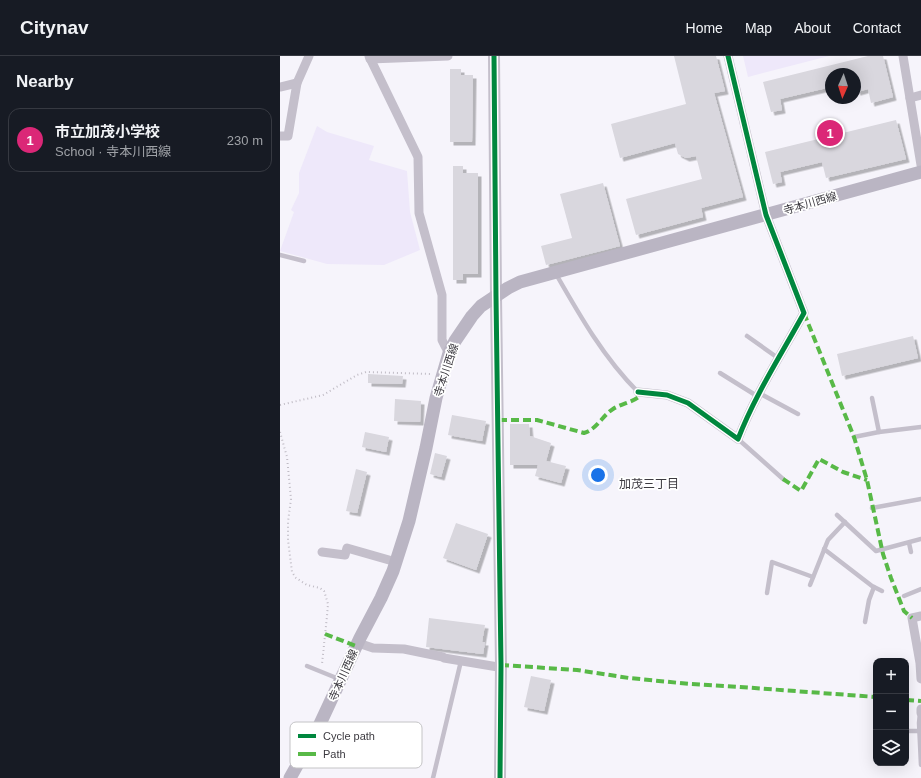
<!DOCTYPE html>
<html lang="en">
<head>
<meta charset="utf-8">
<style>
  :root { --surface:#171b24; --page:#20242c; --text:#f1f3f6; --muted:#9ea1a6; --line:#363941; --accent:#db2777 }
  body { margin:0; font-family:Helvetica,"Noto Sans JP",sans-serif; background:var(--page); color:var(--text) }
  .controls { position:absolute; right:12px; bottom:12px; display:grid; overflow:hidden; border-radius:8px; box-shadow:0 4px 16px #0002 }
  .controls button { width:36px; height:36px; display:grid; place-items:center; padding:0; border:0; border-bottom:1px solid var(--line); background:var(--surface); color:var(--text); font:20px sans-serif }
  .compass { position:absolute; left:545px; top:12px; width:36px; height:36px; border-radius:50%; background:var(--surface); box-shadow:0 4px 16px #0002; rotate:183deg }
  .you { position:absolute; left:318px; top:419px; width:14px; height:14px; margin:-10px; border:3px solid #fff; border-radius:50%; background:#1a73e8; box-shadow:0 0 0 6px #1a73e833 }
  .badge { display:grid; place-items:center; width:26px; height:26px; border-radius:50%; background:var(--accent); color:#fff; font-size:13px; font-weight:700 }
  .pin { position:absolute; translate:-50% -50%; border:2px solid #fff; box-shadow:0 1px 4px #0006 }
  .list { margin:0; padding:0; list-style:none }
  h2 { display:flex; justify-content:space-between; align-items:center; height:52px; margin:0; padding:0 16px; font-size:17px }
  h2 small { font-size:13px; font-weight:400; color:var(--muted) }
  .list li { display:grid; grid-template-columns:26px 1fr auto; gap:12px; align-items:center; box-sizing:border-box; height:64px; margin:0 8px 8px; padding:0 8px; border:1px solid var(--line); border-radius:12px }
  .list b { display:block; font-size:15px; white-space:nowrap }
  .list p { margin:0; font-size:13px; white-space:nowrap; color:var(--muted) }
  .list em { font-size:13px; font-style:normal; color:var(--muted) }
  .icon { flex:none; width:22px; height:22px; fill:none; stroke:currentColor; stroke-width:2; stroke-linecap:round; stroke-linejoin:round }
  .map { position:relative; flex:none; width:641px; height:722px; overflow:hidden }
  header { display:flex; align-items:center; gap:24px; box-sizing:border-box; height:56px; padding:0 20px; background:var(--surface); border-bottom:1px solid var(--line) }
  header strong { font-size:19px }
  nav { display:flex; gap:22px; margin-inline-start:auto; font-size:14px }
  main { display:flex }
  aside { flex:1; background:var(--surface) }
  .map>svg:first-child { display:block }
  .green { fill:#eee8fa }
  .building { fill:#d9d7de; filter:url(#shadow) }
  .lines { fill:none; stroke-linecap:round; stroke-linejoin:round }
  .path { stroke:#c0bcc5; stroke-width:2; stroke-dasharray:1 3; stroke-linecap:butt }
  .service { stroke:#c4bfcb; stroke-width:4.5 }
  .minor { stroke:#c4bfcb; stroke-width:9 }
  .tertiary { stroke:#c4bfcb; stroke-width:12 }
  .secondary { stroke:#bab5c3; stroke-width:13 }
  .quiet { stroke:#58b947; stroke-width:4; stroke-dasharray:8 4; stroke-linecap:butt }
  .cycleway-casing { stroke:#fff; stroke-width:8 }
  .cycleway { stroke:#00873e; stroke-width:5 }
  .labels { text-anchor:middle; stroke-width:3.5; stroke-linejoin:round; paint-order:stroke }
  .street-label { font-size:11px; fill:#3c3a40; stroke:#fff }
  .neighbourhood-label { font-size:12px; fill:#3c3a40; stroke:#fff }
  .key { fill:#fff; stroke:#c4c4c6; stroke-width:1 }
  .key-label { font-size:11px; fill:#3c3a40 }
</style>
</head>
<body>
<header>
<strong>Citynav</strong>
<nav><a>Home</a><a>Map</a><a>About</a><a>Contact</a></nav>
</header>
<main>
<aside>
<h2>Nearby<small></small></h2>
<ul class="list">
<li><span class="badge">1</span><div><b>市立加茂小学校</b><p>School · 寺本川西線</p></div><em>230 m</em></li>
</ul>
</aside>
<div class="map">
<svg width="641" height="722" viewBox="0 0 641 722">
  <defs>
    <filter id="shadow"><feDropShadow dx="3.5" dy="3.5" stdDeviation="0" flood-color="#0004"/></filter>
  </defs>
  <rect width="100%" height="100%" fill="#f6f4fb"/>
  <g class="green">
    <path d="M463 0H549L468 21Z"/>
    <path d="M37 70 47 76 94 90 89 104 127 115 130 156 140 194 104 209 47 208 0 195 14 156 11 154 19 137V117Z"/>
  </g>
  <g class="building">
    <path d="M394 0H436L445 35 434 37 463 141 421 152 423 161 356 179 346 143 422 123 416 100 406 102 398 98 395 87 340 102 331 68 406 48Z"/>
    <path d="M588 0H603L613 41 591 47 588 33 577 36 575 29V18H551V31L500 43 502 54 491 56 483 26Z"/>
    <path d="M170 13H181V19H193L192 86H170Z"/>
    <path d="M616 64 626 103 546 122 542 106 500 116 502 126 493 128 485 96Z"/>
    <path d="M173 110H183V117H198V218H183V224H173Z"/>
    <path d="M323 127 340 190 266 209 261 190 292 182 280 138Z"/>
    <path d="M633 280 638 302 562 320 557 298Z"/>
    <path d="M88 318 123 320 122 328 88 327Z"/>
    <path d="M115 343 141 345 140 366 114 365Z"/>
    <path d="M172 359 206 365 202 385 168 379Z"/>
    <path d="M230 368H249L250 380 271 387 266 405 286 410 281 427 255 420 258 409H230Z"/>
    <path d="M85 376 109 381 106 396 82 391Z"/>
    <path d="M155 397 167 400 161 421 150 418Z"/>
    <path d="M76 413 87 416 77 457 66 455Z"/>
    <path d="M176 467 208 478 196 514 163 502Z"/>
    <path d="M149 562 205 569 202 586H205L203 598 146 591Z"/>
    <path d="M251 620 271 624 264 655 244 651Z"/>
  </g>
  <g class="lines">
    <g class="path">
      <path d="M0 349 43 339 77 319 86 316 151 318"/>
      <path d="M0 376 7 401 11 443 8 466V484L12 516 16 522 27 529 40 532 44 535 46 541 48 548 47 560 42 608"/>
    </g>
    <g class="service">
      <path d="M0 199 24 205"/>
      <path d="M276 218C300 260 324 302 358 336"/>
      <path d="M467 280 498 302"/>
      <path d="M440 317 477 340"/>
      <path d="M479 337 518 358"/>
      <path d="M592 342 599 376"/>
      <path d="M574 381 599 376 641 371"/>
      <path d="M458 383 503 423"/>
      <path d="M592 452 641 443"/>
      <path d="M557 459 596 495 641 483"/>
      <path d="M629 487 631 496"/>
      <path d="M544 493 592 530 602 535"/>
      <path d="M530 529 548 484 565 466"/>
      <path d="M487 537 492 506 533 521"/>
      <path d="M624 540 641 533"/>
      <path d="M585 566 589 544 594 531"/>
      <path d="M27 610 59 623"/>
      <path d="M640 657 639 667 641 709"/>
      <path d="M628 675H639"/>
      <path d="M153 722 181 605"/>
    </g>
    <g class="minor">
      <path d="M89 0 138 101 139 157 162 239V284L165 290 169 297"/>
      <path d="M623 0 641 109"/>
      <path d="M90 3 168 0"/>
      <path d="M0 31 17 27"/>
      <path d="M630 42 641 39"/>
      <path d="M0 80H8L17 27 29 0"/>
      <path d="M358 336 387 339 408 347 458 383C475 339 501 299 524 257L486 159 448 0"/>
      <path d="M42 496 65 499 67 492 116 506"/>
      <path d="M641 560 632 562 640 607 641 623"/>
      <path d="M78 587 93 592 124 593 163 601 164 602 218 611 221 609"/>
      <path d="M641 653V657"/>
    </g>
    <path class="tertiary" d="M214 0 216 240 221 609 220 722"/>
    <path class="secondary" d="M10 722 39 670 80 582 101 542 113 515 129 465 146 392 156 342 169 297 175 285 192 260 201 250 228 232 240 226 641 116"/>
    <g class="quiet">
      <path d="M524 257 574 381 587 424 603 498 611 522 624 555 632 562"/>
      <path d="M219 364H257L304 377C317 373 322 360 333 353 342 347 357 346 363 336"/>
      <path d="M503 423 521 435 539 403 563 416 587 424"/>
      <path d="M45 578 76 590"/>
      <path d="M221 609 297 614 349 622 410 628 460 631 596 641"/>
      <path d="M626 644 641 645"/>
    </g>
    <defs>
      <g id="cycleway">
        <path d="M214 0 216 240 221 609 220 722"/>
        <path d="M358 336 387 339 408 347 458 383C475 339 501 299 524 257L486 159 448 0"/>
      </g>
    </defs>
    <use href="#cycleway" class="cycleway-casing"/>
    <use href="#cycleway" class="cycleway"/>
  </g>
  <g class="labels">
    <g class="street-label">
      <text transform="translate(530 147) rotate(-16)" y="4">寺本川西線</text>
      <text transform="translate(166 314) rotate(-72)" y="4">寺本川西線</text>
      <text transform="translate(63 619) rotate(-66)" y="4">寺本川西線</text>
    </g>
    <g class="neighbourhood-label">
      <text x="369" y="432">加茂三丁目</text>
    </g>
  </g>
  <rect x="10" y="666" width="132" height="46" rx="6" class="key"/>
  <rect x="18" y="678" width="18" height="4" fill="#00873e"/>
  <rect x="18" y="696" width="18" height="4" fill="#58b947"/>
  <g class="key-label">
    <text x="43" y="684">Cycle path</text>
    <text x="43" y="702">Path</text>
  </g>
</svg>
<div class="controls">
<button>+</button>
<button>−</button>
<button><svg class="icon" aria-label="layers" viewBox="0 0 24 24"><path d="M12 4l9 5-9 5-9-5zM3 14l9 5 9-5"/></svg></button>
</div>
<svg class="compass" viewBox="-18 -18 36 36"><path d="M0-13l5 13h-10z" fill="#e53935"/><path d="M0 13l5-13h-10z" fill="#9ea1a6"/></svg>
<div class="you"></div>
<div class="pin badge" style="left:550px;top:77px">1</div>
</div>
</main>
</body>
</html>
